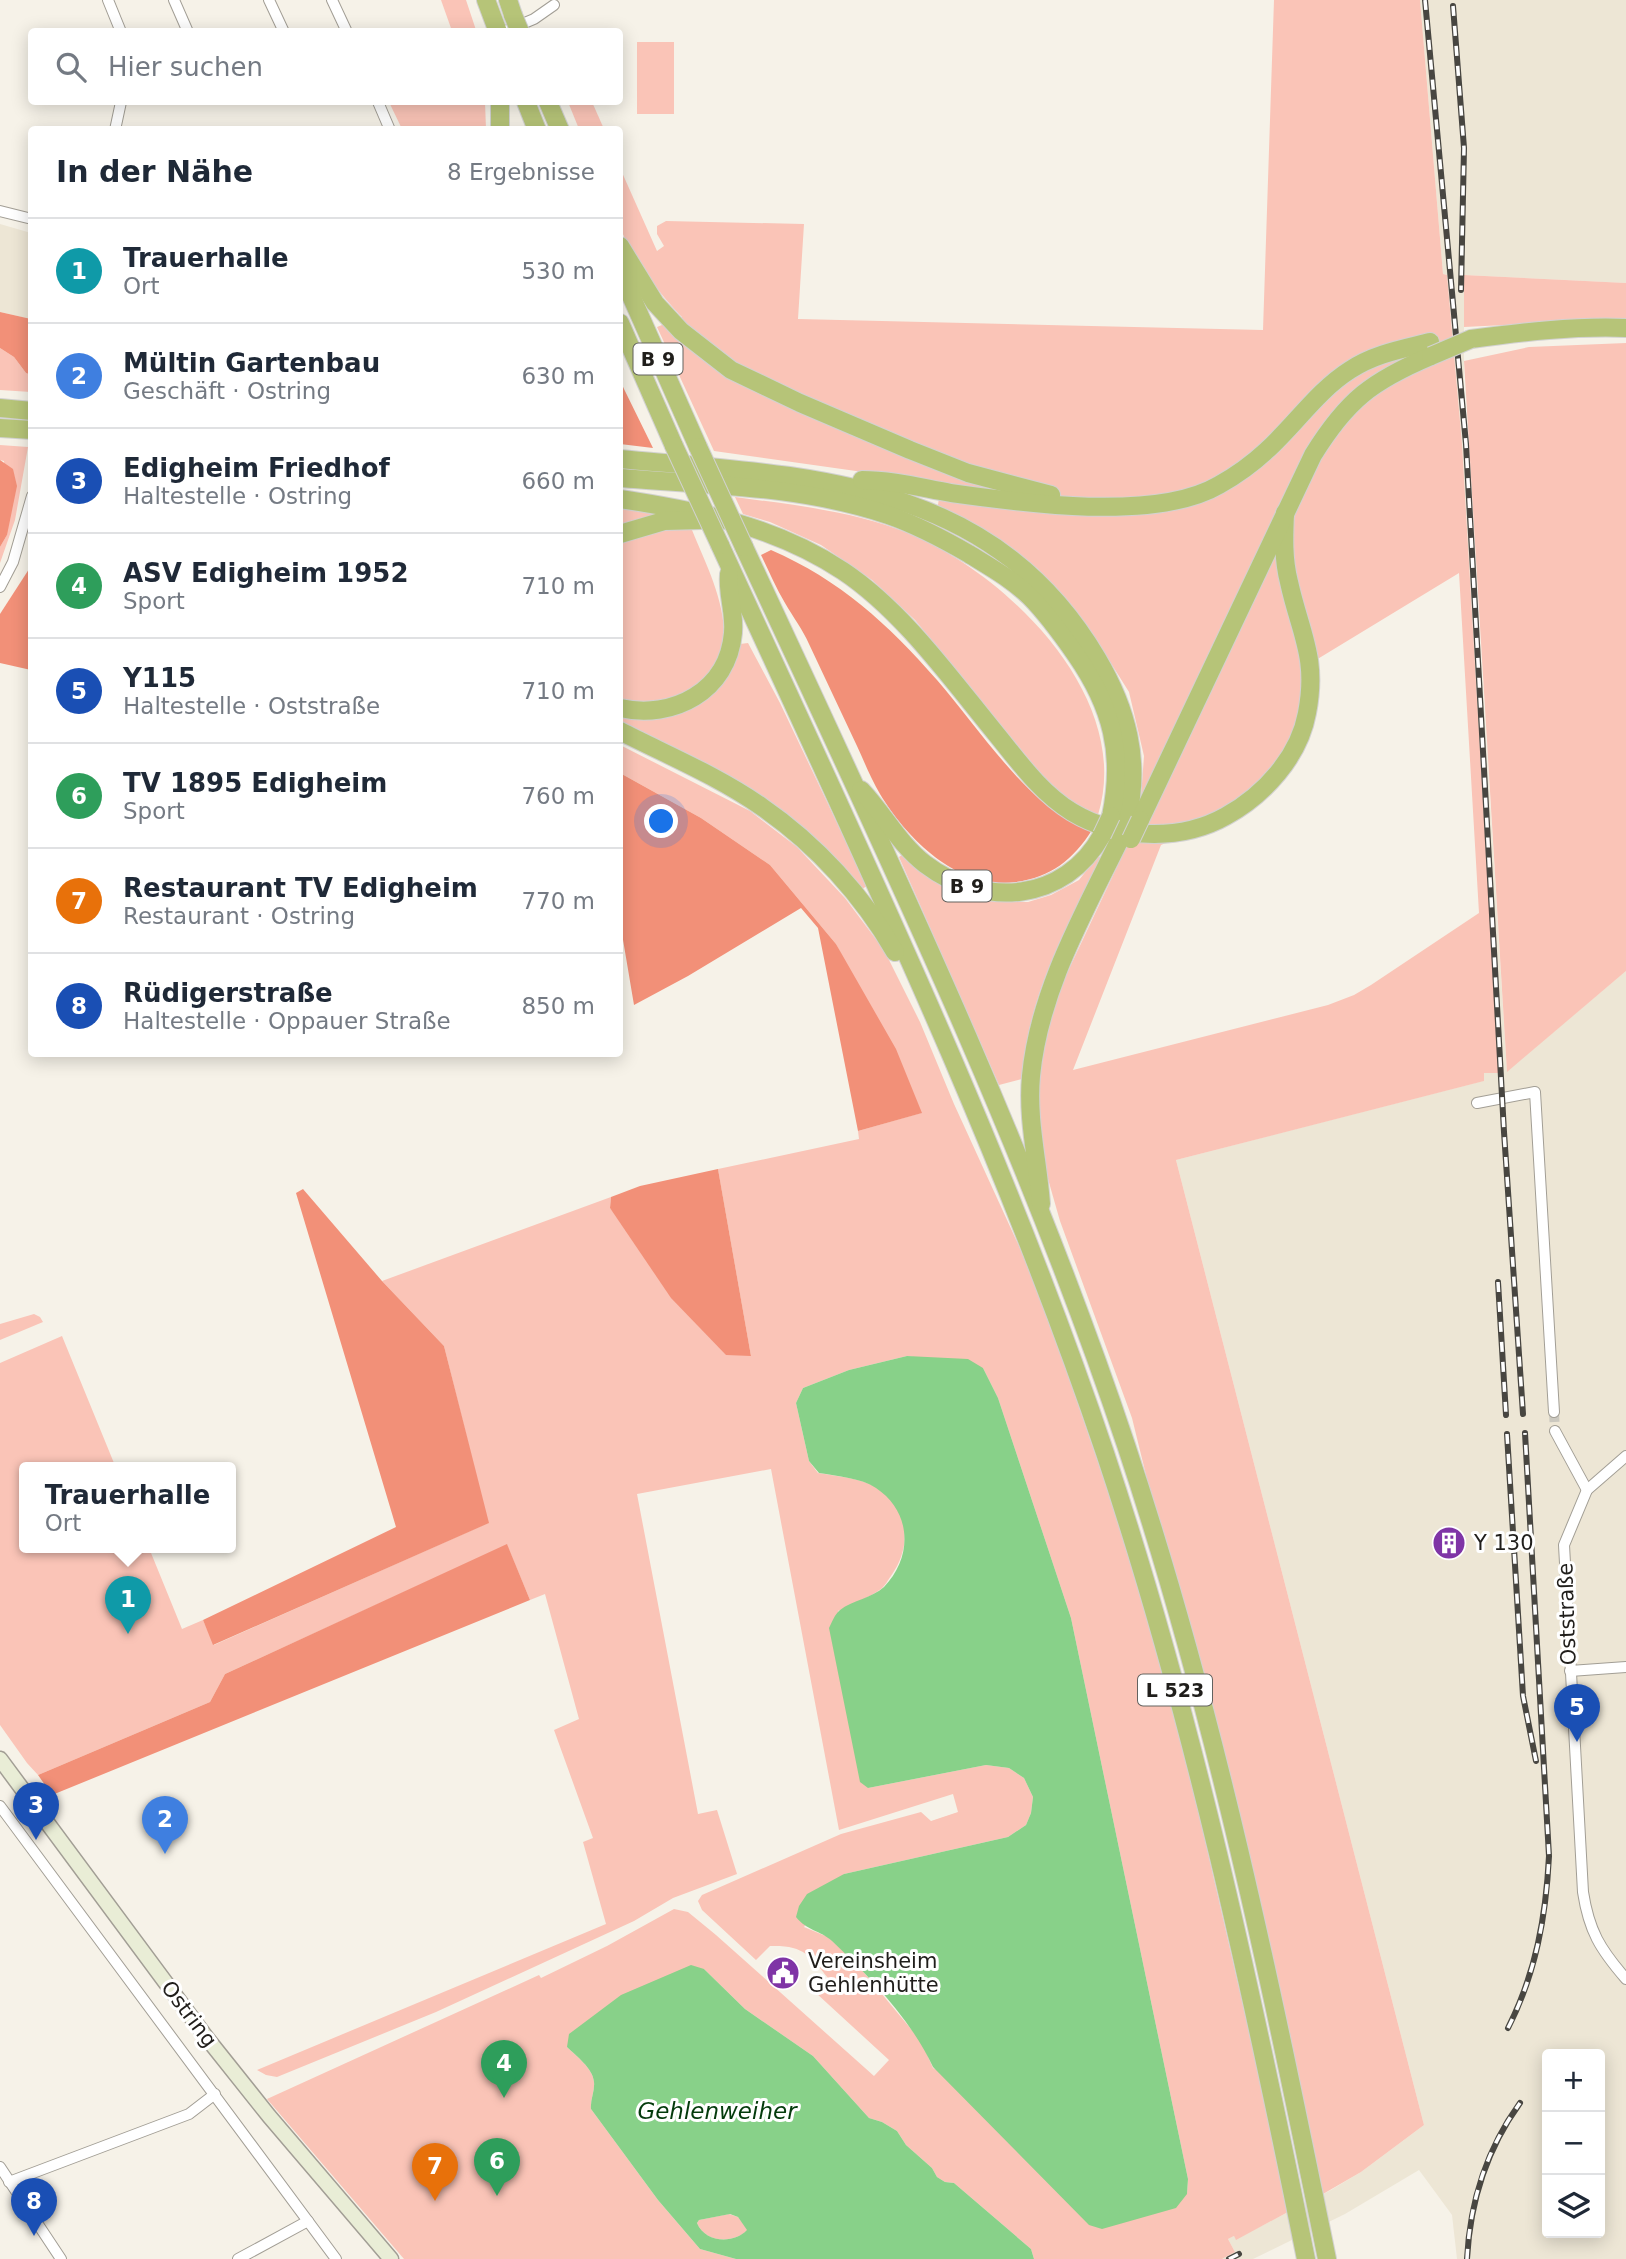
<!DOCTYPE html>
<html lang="de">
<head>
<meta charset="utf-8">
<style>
  :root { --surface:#fff; --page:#f2f2f3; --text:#1f2937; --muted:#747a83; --line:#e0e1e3; --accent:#111827 }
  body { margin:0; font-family:"DejaVu Sans",sans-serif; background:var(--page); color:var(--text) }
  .controls { position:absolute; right:21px; bottom:21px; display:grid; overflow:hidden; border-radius:7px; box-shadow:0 4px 18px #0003 }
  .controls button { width:63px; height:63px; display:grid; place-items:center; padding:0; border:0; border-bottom:2px solid var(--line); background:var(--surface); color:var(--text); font:35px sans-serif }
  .you { position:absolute; left:662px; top:822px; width:24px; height:24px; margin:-18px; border:5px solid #fff; border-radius:50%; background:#1a73e8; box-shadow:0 0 0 10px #1a73e833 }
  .badge { display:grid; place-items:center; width:46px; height:46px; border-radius:50%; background:var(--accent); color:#fff; font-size:23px; font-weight:700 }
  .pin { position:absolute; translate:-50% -58px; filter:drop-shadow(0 2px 4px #0008) }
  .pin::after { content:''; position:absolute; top:37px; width:24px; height:21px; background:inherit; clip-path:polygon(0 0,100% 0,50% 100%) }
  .popup { position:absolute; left:19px; top:1462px; width:217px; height:91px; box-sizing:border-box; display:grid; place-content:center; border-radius:7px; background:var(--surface); filter:drop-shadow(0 2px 5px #0005); font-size:23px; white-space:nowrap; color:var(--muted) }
  .popup b { font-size:26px; color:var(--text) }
  .popup::after { content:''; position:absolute; left:50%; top:100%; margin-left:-14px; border:14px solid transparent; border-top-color:var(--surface) }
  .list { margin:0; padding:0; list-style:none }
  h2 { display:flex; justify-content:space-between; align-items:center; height:91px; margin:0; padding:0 28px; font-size:30px }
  h2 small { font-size:23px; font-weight:400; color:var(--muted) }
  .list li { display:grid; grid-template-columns:46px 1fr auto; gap:21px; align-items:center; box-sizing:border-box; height:105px; padding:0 28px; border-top:2px solid var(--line) }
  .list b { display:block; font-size:26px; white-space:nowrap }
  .list p { margin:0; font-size:23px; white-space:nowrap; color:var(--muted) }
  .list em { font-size:23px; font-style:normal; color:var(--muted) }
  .icon { flex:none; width:38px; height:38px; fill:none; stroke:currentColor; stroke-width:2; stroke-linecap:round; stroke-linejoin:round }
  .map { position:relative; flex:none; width:1626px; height:2259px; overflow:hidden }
  .search { position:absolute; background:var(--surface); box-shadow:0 4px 18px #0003; left:28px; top:28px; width:595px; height:77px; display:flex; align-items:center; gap:18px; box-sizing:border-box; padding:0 24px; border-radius:7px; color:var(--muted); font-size:26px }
  .panel { position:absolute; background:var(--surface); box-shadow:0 4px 18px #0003; left:28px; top:126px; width:595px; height:931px; border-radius:7px }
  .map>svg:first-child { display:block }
  .built { fill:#ede6d5; fill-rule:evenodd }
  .green { fill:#fac4b7; fill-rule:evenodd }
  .forest { fill:#f29078 }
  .water { fill:#88d189; fill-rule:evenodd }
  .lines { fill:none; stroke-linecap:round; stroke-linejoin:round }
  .street-tunnel { stroke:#cbc8bf; stroke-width:10; stroke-dasharray:10 5; stroke-linecap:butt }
  .street-casing { stroke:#a29e95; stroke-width:12 }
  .secondary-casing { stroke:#a29e95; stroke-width:17 }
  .highway-casing { stroke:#d2d2d1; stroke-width:20 }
  .street { stroke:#fff; stroke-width:10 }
  .secondary { stroke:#e9edd6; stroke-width:14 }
  .highway { stroke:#b6c478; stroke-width:18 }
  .rail-casing { stroke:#484641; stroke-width:6 }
  .rail { stroke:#fff; stroke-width:3.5; stroke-dasharray:10; stroke-linecap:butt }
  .highway-bridge-casing { stroke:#d2d2d1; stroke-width:20; stroke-linecap:butt }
  .highway-bridge { stroke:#b6c478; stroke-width:18 }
  .labels { text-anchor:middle; stroke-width:6; stroke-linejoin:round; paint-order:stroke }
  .shield { fill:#fff; stroke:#63625f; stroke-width:2 }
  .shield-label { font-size:19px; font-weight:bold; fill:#201e1b }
  .poi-label { font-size:21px; fill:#201e1b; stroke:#fff; text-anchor:start }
  .street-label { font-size:21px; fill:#201e1b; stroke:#fff }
  .water-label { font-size:23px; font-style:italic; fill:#043b0c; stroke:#fff }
</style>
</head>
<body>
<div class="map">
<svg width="1626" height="2259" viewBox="0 0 1626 2259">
  <rect width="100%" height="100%" fill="#f6f2e8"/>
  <g class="built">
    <path d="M1420 0H1626V283L1465 275 1464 327V388L1507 1071 1626 971V2259H1457L1452 2215 1419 2170 1345 2214 1253 2259H1222L1235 2252 1228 2239 1234 2236 1236 2239 1331 2190 1361 2172 1424 2125 1176 1160 1483 1081V1073L1499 1072 1462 444 1447 275 1443 274ZM1547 2054H1600V2233H1547Z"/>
    <path d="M0 224 31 233V319L0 312Z"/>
  </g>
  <g class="green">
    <path d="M441 0H466L476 30 452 31Z"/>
    <path d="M1274 0H1420L1443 274 1447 275 1462 444 1499 1073H1484V1081L1176 1160 1424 2125 1361 2172 1323 2194 1271 1948 1223 1750 1148 1483 1132 1418 1060 1221 1046 1172 1039 1134V1078L1042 1043 1053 1003 1123 854 1141 797 1144 756 1129 692 1090 630 1038 569 989 534 938 505 941 483 714 451 657 327 682 317C663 298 623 248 620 223 617 205 620 186 620 168L657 251 664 246 657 234V226L666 221 804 224 798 319 1263 330ZM1459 573 1479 913 1371 985 1354 995 1328 1005 1073 1070 1161 845 1222 818 1294 749 1311 663Z"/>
    <rect x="637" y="42" width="37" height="72"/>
    <path d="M389 102H485L486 129H402Z"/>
    <path d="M568 102H592L604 129H579Z"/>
    <path d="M1464 275 1626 283V319L1464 327Z"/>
    <path d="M1626 343V971L1507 1072 1464 361 1529 347Z"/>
    <path d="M0 348 14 357 26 373 31 375V392L0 390Z"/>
    <path d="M0 445 28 447 15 520 0 563V547L7 535 4 461 0 460Z"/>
    <path d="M735 497C793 505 854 511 908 533 1007 574 1134 697 1098 815L1074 803 1050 785 915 620 872 580 821 545 770 522 743 514Z"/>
    <path d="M620 506 654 510 676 529 692 530C707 567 727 604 724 646L748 643 780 703 867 886 862 889 831 856 620 723Z"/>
    <path d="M620 745 750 811 797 847 845 898 884 950 920 1022 954 1104 1024 1257 1057 1343 1121 1529 1179 1727 1251 2040 1288 2212 1236 2240 1234 2236 1228 2239 1235 2252 1222 2259H1034L1031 2249 954 2183 945 2182 937 2177 932 2168 906 2145 897 2131 882 2122 869 2118 813 2056 745 2009 704 1969 567 2047C576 2056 593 2068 594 2082 595 2091 590 2100 591 2109L658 2200 700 2249 736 2259H404L267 2099 539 1975 541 1978 607 1946 674 1909 688 1912 716 1935 874 2076 889 2060 816 1993 829 1979C809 1955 804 1945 770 1946L756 1960 702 1910 698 1901 702 1895 841 1834 921 1812 931 1821 958 1812 953 1794 839 1830 771 1469 637 1494 698 1814 717 1810 737 1874 673 1898 634 1921 436 2012 277 2077 266 2075 257 2070 606 1924 583 1842 593 1838 554 1730 579 1719 545 1594 530 1600 507 1545 225 1674 210 1702 38 1775 27 1763 0 1725V1363L62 1336 116 1468H25V1548H149L182 1629 203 1620 214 1645 488 1523 444 1346 382 1281 611 1197 610 1208 751 1356 718 1169 859 1139 858 1131 921 1113 836 944 770 865 701 818 620 773ZM907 1356 983 1368 998 1398 1071 1618 1188 2179 1187 2194 933 2068 921 2041 856 1963 828 1937 804 1927 844 1874 1008 1837 1026 1825 1031 1813 1033 1797 1024 1778 1009 1768 986 1765 868 1788 838 1611C852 1604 869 1598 881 1589 885 1586 888 1580 891 1576 913 1545 909 1508 876 1487 860 1478 836 1476 818 1473L809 1461 796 1403 803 1388 849 1370Z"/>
    <path d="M903 854 927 877 962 894 999 902H1028L1051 895 1079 880 1098 856 1101 858C1066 928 1027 998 1022 1079L999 1085 899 857Z"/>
    <path d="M34 1314 40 1317 43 1322 0 1340V1324Z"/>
    <path d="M729 2214 738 2217 748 2230C733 2244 705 2243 697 2223L699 2220Z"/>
  </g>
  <g class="forest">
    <path d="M0 312 31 319V375L26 373 14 357 0 348Z"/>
    <path d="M620 380 624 389 653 448 620 444Z"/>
    <path d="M0 460 13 469 17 486 7 535 0 547Z"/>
    <path d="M771 550C840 580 888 624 937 680 973 721 1021 794 1068 820 1075 824 1084 827 1092 830 1073 860 1051 877 1016 882 959 891 907 839 880 794 871 779 864 761 857 746 841 712 825 678 809 644 803 630 793 617 785 603 776 588 769 571 761 555Z"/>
    <path d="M31 566V670L0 663V614Z"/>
    <path d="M620 773 701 818 770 865 836 944 896 1049 922 1113 858 1131 818 928 801 908 688 976 634 1005 620 922Z"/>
    <path d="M718 1169 751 1356 726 1355 671 1298 610 1208 611 1197 640 1186Z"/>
    <path d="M303 1189 382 1281 444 1346 489 1523 213 1645 203 1620 396 1527 296 1193Z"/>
    <path d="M507 1544 530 1600 52 1795 38 1775 210 1702 225 1674Z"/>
  </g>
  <g class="water">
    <path d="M907 1356 968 1359 983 1368 998 1398 1071 1618 1188 2179 1187 2194 1176 2208 1102 2229 1089 2225 933 2067C912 2021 869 1976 832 1941 820 1930 807 1931 796 1917L799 1906 807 1894 844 1874 1008 1837 1026 1825 1031 1813 1033 1797 1024 1778 1009 1768 986 1765 868 1788 860 1782 829 1628C832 1622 835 1614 840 1610 853 1600 872 1598 884 1587 913 1557 912 1512 876 1488 861 1478 837 1476 819 1473L809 1461 796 1403 803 1388 849 1370Z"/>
    <path d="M691 1965 704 1969 745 2009 813 2056 869 2118 882 2122 897 2131 906 2145 932 2168 937 2177 945 2182 954 2183 1031 2249 1034 2259H736L700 2249 658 2200 591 2109C590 2100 595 2091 594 2082 593 2068 576 2056 567 2047L569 2034 621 1995ZM730 2214 738 2217 747 2230C734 2244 705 2243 697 2223L699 2220Z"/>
  </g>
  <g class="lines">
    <path class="street-tunnel" d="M1554 1412 1555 1431"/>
    <defs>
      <g id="street">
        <path d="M108 0 121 32"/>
        <path d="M174 0 188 32"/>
        <path d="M269 0 284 32"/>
        <path d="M332 0 347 32"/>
        <path d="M503 32 534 19 554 5"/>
        <path d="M378 102 390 130"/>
        <path d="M115 130 121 102"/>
        <path d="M0 211 32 219"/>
        <path d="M0 587 13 562 32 496"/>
        <path d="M1477 1103 1535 1092 1554 1412"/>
        <path d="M1555 1431 1587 1490"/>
        <path d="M1626 1456 1587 1490 1564 1545 1583 1892C1589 1931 1600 1949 1626 1979"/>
        <path d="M1570 1671 1626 1667"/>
        <path d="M0 1806 336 2259"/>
        <path d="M0 2167 61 2259"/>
        <path d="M9 2182 189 2114 215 2094"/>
        <path d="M238 2259 308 2221"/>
      </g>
      <path id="secondary" d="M0 1759 206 2037 269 2116 391 2259"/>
      <g id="highway">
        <path d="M486 0 498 32"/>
        <path d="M508 0 513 15"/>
        <path d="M526 102 537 130"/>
        <path d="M548 102 560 130"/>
        <path d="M500 130V102"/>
        <path d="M620 246 655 303 681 331 731 370 800 403 910 450 968 473 1051 495"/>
        <path d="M620 271 698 447"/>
        <path d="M620 323 674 446"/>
        <path d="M1471 339C1523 332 1574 326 1626 328"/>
        <path d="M0 408 32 411"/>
        <path d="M0 428 32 430"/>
        <path d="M620 459C804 476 990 477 1097 658 1127 709 1141 761 1127 819"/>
        <path d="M620 478C708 485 803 486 888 515 917 525 943 539 969 554 990 567 1012 579 1030 597 1047 614 1062 635 1076 655 1112 707 1124 754 1111 816"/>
        <path d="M862 480C892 480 922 488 951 493 1022 503 1156 522 1219 485 1235 476 1252 464 1266 451 1295 425 1317 391 1350 370 1374 354 1402 349 1430 342"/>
        <path d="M620 499C699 511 775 526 843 571 903 611 951 679 997 735 1019 762 1041 793 1072 812 1117 839 1180 842 1226 816 1264 795 1299 757 1307 713 1318 657 1300 633 1289 582 1283 559 1284 536 1285 513"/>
        <path d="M620 534 664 521 702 520"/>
        <path d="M720 545C857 844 1000 1141 1105 1453 1193 1716 1251 1988 1306 2259"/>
        <path d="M744 547C881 842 1023 1137 1126 1445 1215 1711 1271 1985 1327 2259"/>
        <path d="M620 708C673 720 728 691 733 633 735 612 727 594 729 574"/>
        <path d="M620 731C667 755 718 776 762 807 816 844 863 896 895 952"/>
        <path d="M861 790C884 814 899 844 925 864 984 909 1065 902 1102 835"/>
        <path d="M1140 820 1313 455C1347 400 1372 381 1431 356"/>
        <path d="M1041 1204C1038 1161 1027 1120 1031 1076 1039 991 1084 913 1121 837"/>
      </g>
    </defs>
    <use href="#street" class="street-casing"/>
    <use href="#secondary" class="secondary-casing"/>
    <use href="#highway" class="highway-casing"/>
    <use href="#street" class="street"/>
    <use href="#secondary" class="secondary"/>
    <use href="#highway" class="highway"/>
    <defs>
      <g id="rail">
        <path d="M1425 0 1466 444 1504 1132 1523 1414"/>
        <path d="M1453 6 1464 148 1461 290"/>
        <path d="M1498 1282 1506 1415"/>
        <path d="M1507 1434 1523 1696 1536 1761"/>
        <path d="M1508 2028C1536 1973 1546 1916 1549 1856L1525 1433"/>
        <path d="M1229 2259 1239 2254"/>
        <path d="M1467 2259C1470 2201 1486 2150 1520 2103"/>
      </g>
    </defs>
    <use href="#rail" class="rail-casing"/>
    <use href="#rail" class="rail"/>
    <defs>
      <g id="highway-bridge">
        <path d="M513 15 520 32"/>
        <path d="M1431 356 1471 339"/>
        <path d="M674 446 720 545"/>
        <path d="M698 447 744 547"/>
        <path d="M1102 835 1111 816"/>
        <path d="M1131 839 1140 820"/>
      </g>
    </defs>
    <use href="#highway-bridge" class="highway-bridge-casing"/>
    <use href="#highway-bridge" class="highway-bridge"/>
  </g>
  <defs>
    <symbol id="building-disc" viewBox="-11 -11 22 22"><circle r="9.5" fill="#7f34a6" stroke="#fff"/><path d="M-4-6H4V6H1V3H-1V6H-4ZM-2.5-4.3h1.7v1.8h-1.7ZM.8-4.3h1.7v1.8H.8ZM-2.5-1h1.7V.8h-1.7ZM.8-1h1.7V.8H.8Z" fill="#fff"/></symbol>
    <symbol id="civic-disc" viewBox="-11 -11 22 22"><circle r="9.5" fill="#7f34a6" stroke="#fff"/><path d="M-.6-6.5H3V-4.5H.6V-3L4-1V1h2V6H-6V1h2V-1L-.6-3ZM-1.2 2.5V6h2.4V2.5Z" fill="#fff"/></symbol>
  </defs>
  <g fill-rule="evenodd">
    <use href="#building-disc" x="1430" y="1524" width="38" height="38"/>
    <use href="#civic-disc" x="764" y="1954" width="38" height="38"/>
  </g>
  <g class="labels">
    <g class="shield">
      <rect x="633.5" y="343.5" width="49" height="31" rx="5"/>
      <rect x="942.5" y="870.5" width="49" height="31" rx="5"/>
      <rect x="1138" y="1674.5" width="74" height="31" rx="5"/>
    </g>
    <g class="shield-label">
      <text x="658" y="366">B 9</text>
      <text x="967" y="893">B 9</text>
      <text x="1175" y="1697">L 523</text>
    </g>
    <g class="poi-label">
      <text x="1474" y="1550">Y 130</text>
      <text x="808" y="1968">Vereinsheim<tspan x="808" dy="24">Gehlenhütte</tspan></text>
    </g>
    <g class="street-label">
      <text transform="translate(1567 1614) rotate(-92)" y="7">Oststraße</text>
      <text transform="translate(189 2014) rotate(53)" y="7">Ostring</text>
    </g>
    <g class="water-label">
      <text x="717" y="2119">Gehlenweiher</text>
    </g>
  </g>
</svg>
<div class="controls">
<button>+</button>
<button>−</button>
<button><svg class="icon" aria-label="layers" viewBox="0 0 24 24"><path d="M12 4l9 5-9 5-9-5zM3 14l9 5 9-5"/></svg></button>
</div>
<div class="you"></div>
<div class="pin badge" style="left:128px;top:1634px;background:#0f9aa8">1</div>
<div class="popup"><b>Trauerhalle</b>Ort</div>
<div class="pin badge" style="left:165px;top:1854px;background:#3f7fe0">2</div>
<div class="pin badge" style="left:36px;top:1840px;background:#1a4fb4">3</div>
<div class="pin badge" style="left:504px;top:2098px;background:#2e9e5b">4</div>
<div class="pin badge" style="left:1577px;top:1742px;background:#1a4fb4">5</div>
<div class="pin badge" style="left:497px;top:2196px;background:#2e9e5b">6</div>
<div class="pin badge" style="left:435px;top:2201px;background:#e8710a">7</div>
<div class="pin badge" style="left:34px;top:2236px;background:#1a4fb4">8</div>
<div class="search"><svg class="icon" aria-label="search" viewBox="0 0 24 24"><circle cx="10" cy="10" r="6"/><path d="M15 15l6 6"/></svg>Hier suchen</div>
<section class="panel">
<h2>In der Nähe<small>8 Ergebnisse</small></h2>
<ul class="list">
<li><span class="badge" style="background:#0f9aa8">1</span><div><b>Trauerhalle</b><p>Ort</p></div><em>530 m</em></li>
<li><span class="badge" style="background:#3f7fe0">2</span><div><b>Mültin Gartenbau</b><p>Geschäft · Ostring</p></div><em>630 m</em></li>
<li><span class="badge" style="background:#1a4fb4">3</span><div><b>Edigheim Friedhof</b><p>Haltestelle · Ostring</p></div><em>660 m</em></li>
<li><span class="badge" style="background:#2e9e5b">4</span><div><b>ASV Edigheim 1952</b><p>Sport</p></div><em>710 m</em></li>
<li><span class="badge" style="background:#1a4fb4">5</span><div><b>Y115</b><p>Haltestelle · Oststraße</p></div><em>710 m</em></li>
<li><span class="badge" style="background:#2e9e5b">6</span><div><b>TV 1895 Edigheim</b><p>Sport</p></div><em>760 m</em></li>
<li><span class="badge" style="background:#e8710a">7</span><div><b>Restaurant TV Edigheim</b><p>Restaurant · Ostring</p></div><em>770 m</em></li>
<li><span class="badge" style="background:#1a4fb4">8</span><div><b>Rüdigerstraße</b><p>Haltestelle · Oppauer Straße</p></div><em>850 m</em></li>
</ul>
</section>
</div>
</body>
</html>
